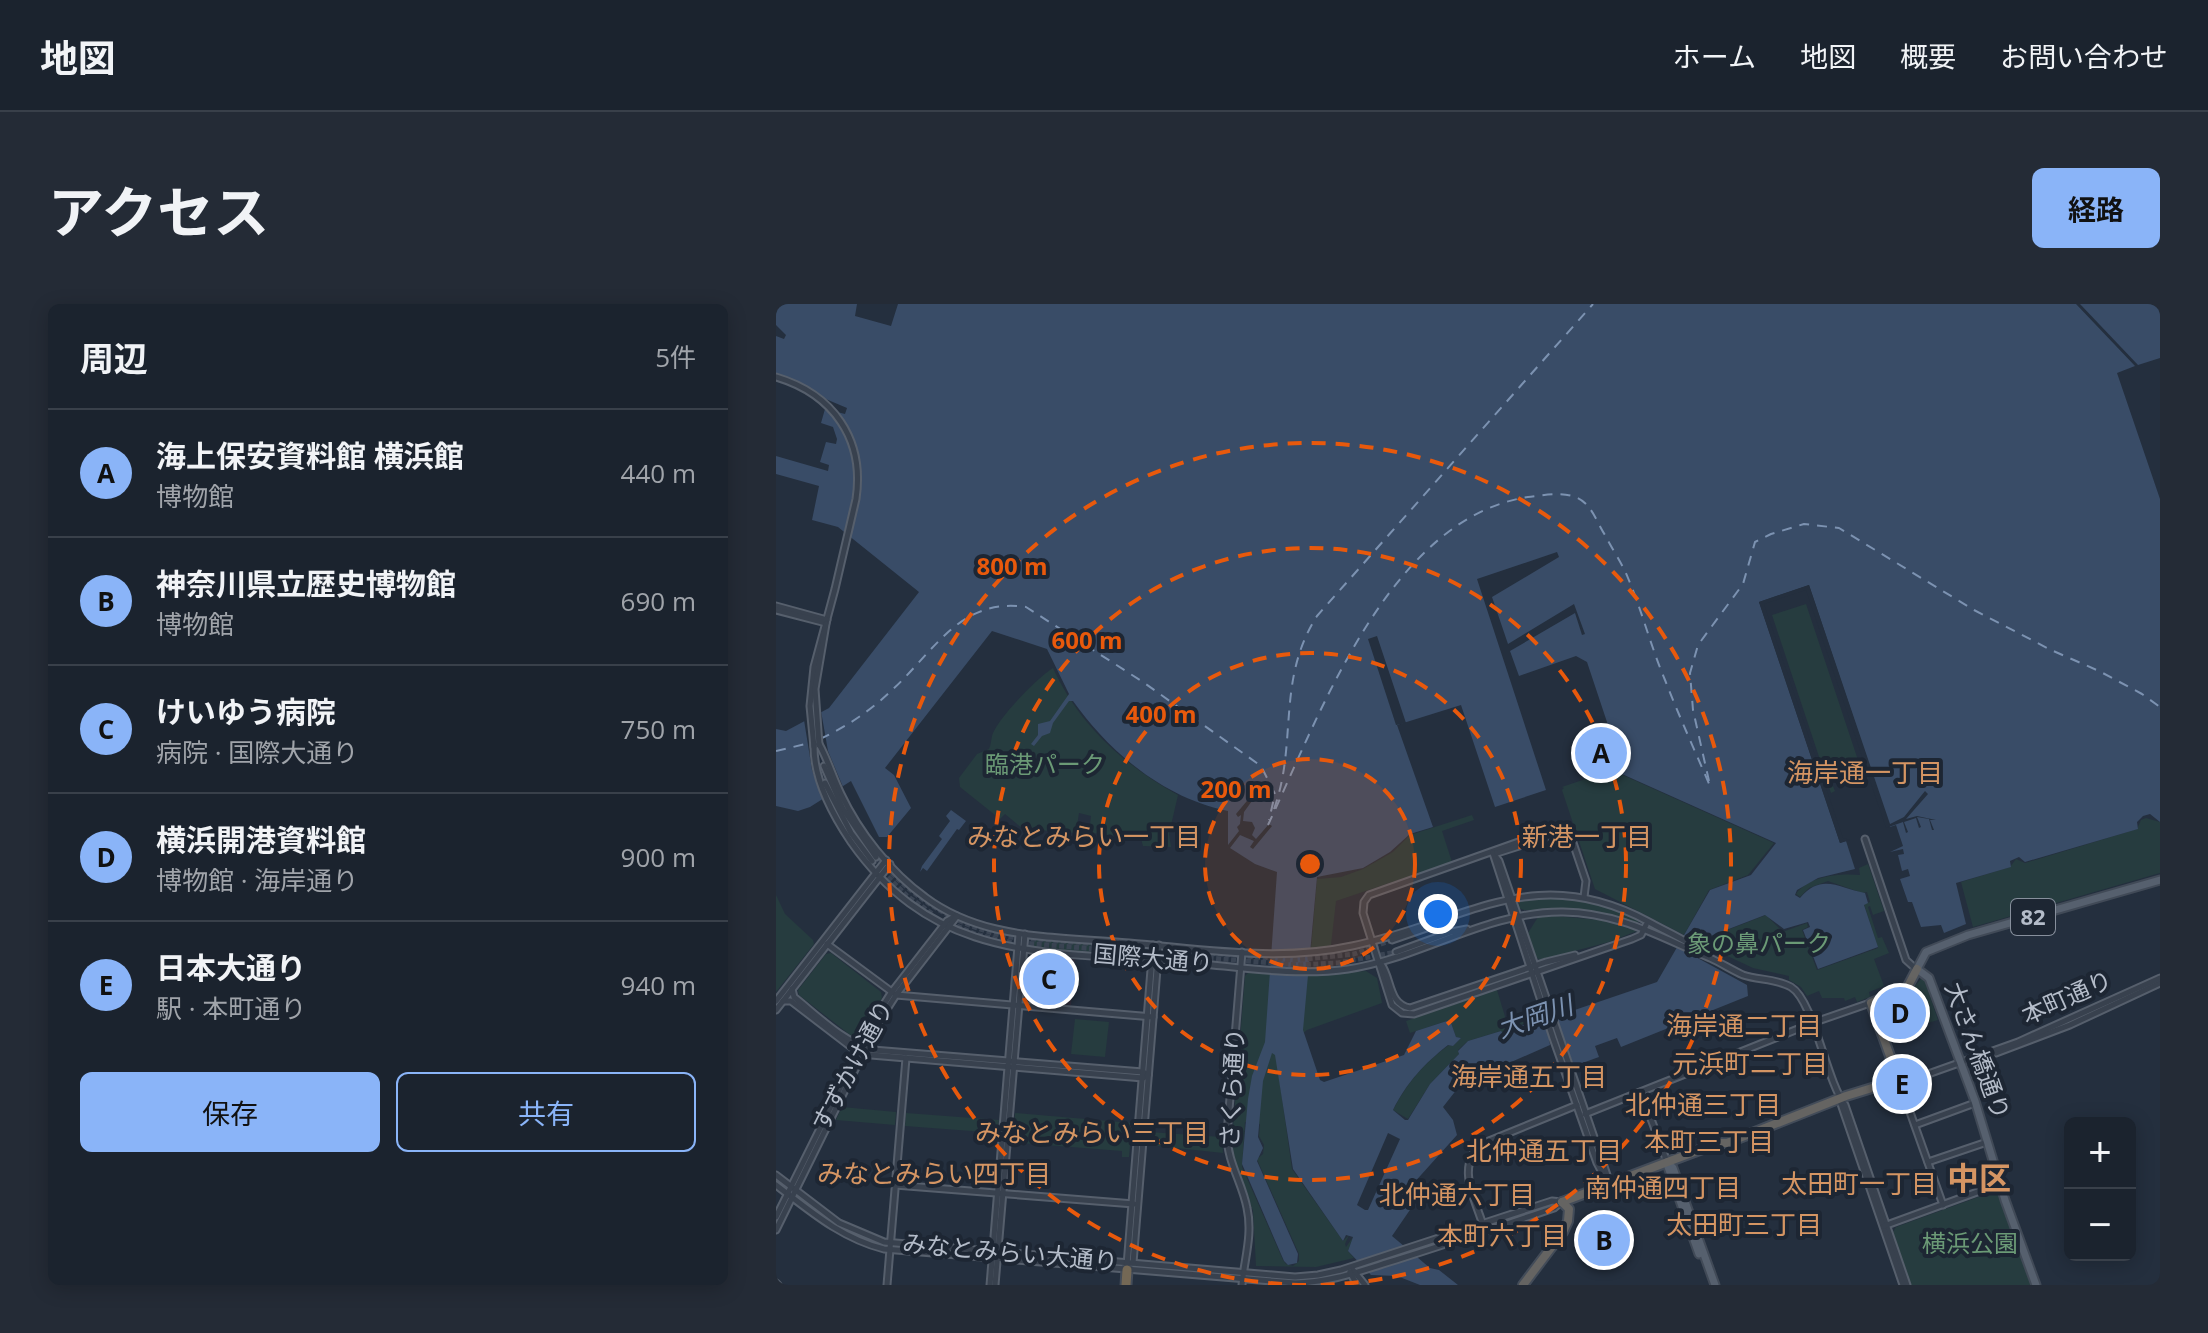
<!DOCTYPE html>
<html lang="ja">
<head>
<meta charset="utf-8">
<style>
  :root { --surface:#1b232e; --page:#242b36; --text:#f1f3f6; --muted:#a0a4aa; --line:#39404a; --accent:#8ab4f8 }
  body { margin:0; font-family:"Open Sans","Noto Sans JP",sans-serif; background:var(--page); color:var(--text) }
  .controls { position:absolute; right:24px; bottom:24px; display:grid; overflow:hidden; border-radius:12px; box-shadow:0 4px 20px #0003 }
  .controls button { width:72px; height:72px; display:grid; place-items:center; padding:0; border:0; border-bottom:2px solid var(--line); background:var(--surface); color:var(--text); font:40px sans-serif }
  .you { position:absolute; left:662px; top:610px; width:28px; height:28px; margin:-20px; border:6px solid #fff; border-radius:50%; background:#1a73e8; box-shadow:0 0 0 12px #1a73e833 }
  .badge { display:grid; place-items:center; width:52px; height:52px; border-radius:50%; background:var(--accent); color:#111; font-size:26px; font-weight:700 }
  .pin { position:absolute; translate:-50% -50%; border:4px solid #fff; box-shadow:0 2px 8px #0006 }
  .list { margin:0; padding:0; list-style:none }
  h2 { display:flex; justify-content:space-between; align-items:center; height:104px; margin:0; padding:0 32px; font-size:34px }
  h2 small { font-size:26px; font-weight:400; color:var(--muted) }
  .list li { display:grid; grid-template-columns:52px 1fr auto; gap:24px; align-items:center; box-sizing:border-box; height:128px; padding:0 32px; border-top:2px solid var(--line) }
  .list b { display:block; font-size:30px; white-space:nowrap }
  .list p { margin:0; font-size:26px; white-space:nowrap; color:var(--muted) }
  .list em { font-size:26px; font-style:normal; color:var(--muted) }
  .actions { display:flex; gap:16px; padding:24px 32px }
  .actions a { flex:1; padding:18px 0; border:2px solid var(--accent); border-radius:12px; text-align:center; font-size:28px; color:var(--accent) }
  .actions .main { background:var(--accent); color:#111 }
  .map { position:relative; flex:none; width:1384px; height:981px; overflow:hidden; border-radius:12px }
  header { display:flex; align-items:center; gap:48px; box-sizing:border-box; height:112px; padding:0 40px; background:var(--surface); border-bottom:2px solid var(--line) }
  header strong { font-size:38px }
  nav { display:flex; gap:44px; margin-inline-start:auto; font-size:28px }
  .intro { display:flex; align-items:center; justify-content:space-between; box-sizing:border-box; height:192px; padding:0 48px }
  h1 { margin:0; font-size:56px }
  .button { padding:20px 36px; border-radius:12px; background:var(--accent); color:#111; font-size:28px; font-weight:700 }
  main { display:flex; gap:48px; padding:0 48px }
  aside { flex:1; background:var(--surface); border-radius:12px; box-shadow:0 4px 20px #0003 }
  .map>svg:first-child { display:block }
  .medical { fill:#32303f }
  .green { fill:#263c3f; fill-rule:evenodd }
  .water { fill:#394c67; fill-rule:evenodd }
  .pier { fill:#242f3e }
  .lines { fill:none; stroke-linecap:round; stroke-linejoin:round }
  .ferry { stroke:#7c92b1; stroke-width:2; stroke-dasharray:10 8; stroke-linecap:butt }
  .tertiary-tunnel { stroke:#3a4453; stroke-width:5; stroke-dasharray:5 2.5; stroke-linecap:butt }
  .tertiary-casing { stroke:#565f6c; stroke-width:9 }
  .primary-casing { stroke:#414a57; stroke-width:11 }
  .trunk-casing { stroke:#434c59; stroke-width:12 }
  .motorway-casing { stroke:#434c59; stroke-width:13 }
  .tertiary { stroke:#38414e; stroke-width:5 }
  .primary { stroke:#56606e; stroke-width:7 }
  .trunk { stroke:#656462; stroke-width:8 }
  .motorway { stroke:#746855; stroke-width:9 }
  .ring { fill:none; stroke:#e8590c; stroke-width:4; stroke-dasharray:14 10 }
  .labels { text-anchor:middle; stroke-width:8; stroke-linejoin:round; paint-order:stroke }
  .shield { fill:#1d2633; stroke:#878f9c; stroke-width:2 }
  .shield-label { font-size:22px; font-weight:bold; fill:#b4bcc9 }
  .park-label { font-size:24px; fill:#6b9a76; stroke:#1d2633 }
  .street-label { font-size:24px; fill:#b4bcc9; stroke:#1d2633 }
  .neighbourhood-label { font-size:26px; fill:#d59563; stroke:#1d2633 }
  .water-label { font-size:26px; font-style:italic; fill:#7c92b1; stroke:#1d2633 }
  .district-label { font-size:32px; font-weight:bold; fill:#d59563; stroke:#1d2633 }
  .centre { fill:#e8590c; stroke:#1d2633; stroke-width:4 }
  .ring-label { font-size:24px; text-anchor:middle; font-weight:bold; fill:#e8590c; stroke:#1d2633; stroke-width:8; stroke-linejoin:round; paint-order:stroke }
</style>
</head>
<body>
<header>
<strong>地図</strong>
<nav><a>ホーム</a><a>地図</a><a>概要</a><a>お問い合わせ</a></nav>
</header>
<div class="intro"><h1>アクセス</h1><a class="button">経路</a></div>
<main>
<aside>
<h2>周辺<small>5件</small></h2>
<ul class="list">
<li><span class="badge">A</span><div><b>海上保安資料館 横浜館</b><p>博物館</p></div><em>440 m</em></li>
<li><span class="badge">B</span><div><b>神奈川県立歴史博物館</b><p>博物館</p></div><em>690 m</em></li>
<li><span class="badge">C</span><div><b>けいゆう病院</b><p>病院 · 国際大通り</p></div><em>750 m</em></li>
<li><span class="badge">D</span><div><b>横浜開港資料館</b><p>博物館 · 海岸通り</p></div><em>900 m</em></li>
<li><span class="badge">E</span><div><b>日本大通り</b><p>駅 · 本町通り</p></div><em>940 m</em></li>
</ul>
<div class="actions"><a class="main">保存</a><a>共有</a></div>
</aside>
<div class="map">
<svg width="1384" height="981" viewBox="0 0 1384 981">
  <rect width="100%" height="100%" fill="#242f3e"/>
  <path class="medical" d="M259 651 299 654 295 701 252 698 248 693 251 657Z"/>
  <g class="green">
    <path d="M1030 300 1089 477 1087 478 1081 464 1073 454 1049 463 1059 487 1055 489 996 311Z"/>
    <path d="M277 364C303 421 348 461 402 491L393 530 395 543 367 542 364 531 335 532 313 528 315 512 303 509 300 529 247 525 229 510 224 515 184 483 183 474 201 450 213 445C215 441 215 436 216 432 220 416 262 373 277 364Z"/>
    <path d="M833 467 840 468 998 539 972 571 933 586 908 631 819 585 786 486 788 484 786 483Z"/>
    <path d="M696 511 698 516 666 527 676 558 560 597 555 641 535 645 541 575 565 573 587 565 617 548 634 531Z"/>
    <path d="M1370 514 1384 518V569L1197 623 1185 578 1234 563 1240 555 1249 559 1361 525 1365 516Z"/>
    <path d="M1092 560 1108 607 1097 611 1094 602 1092 603 1102 634 1106 633 1113 649 1098 655 1108 682 1093 688 1094 693 1081 698 1079 693 1069 697 1068 694H1046L1043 687 1031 692 1025 683 1013 676V672L977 664 928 641 931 634 990 611 1003 624 1009 627 1031 619 1032 623 1026 626 1041 666 1102 644 1088 600 1094 598 1091 588 1086 589 1052 577 1033 584 1024 593 1020 590C1032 572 1063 569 1084 571L1083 564Z"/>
    <path d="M0 591 9 610 37 636 38 640 0 688Z"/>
    <path d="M783 592 836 602 863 617 861 619 809 607 748 606 740 603 744 597 751 594Z"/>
    <path d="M779 612 824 616 861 627 833 638 764 656 760 653 752 629 762 613Z"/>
    <path d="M264 633 368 644 365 646 368 651 256 644 257 634Z"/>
    <path d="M55 649 105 688 106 694 83 733 78 734 23 691 22 686 50 650Z"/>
    <path d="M590 667 601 674 606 699 531 726 500 752 516 865 567 937 573 931 569 940 570 943 577 933 572 947 578 954 540 963 480 962 477 907 458 853 456 837 469 672 473 668 535 671ZM469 818 484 820 483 832 488 841 487 850 481 855 483 860 523 950V957L517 962 510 960 507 956 466 863Z"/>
    <path d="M1145 675H1148L1162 716 1144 721 1132 690Z"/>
    <path d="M721 686 731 719 763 709 764 713 726 729 725 727 692 737 682 746 683 750 654 780 632 815 617 806C631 779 648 759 673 741L677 742 685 734 680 733 674 716 634 729 630 717Z"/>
    <path d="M299 715 333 718 329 753 295 750Z"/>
    <path d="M66 803 120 808 119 821 60 816Z"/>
    <path d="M130 809 223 816 222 829 129 822Z"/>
    <path d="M239 809 356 819 353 853H346V847L245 839 244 842H237Z"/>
    <path d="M373 828 446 833 447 849 372 841Z"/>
    <path d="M1216 888 1222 891 1255 981H1135L1117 928 1120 923Z"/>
  </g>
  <g class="water">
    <path d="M0 0H81L79 12 115 22 122 0H1300L1359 62 1341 69 1384 195V518L1374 510 1367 512 1361 518 1362 525 1249 558 1243 553 1234 557 1235 563 1180 579 1190 620 1168 629 1165 621 1145 623 1136 598H1132L1124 575 1134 572 1132 565 1126 567 1122 551 1128 550 1127 545 1114 548 1127 542 1120 521 1114 523 1033 281 983 298 1064 539 1070 537 1079 565 1042 574 1021 586 1019 591 1024 594C1046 568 1064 585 1089 589L1092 599 1088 601 1102 643 1042 665 1027 626 1034 623 1032 618 1008 625 989 611 932 633 918 652 971 681 972 692 845 743 841 734 819 742 823 753 798 762 786 731 773 735 774 741 685 780 667 803 677 816 681 831 627 891V894L635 895 638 900 616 932 654 964 663 966 682 981H644L621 972 595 971 572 947 577 933 570 931 567 937 517 865 499 751 496 749 487 777 482 833 487 844 481 857 522 950 521 959 512 961 508 957 466 860 472 795 476 772 489 738 501 568 479 560 454 544 464 531 478 537 474 543 477 545 496 522 493 520 480 535 476 531 479 524 476 518 467 517 468 508 488 480 486 479 460 510 462 513 465 511 464 520 461 523 463 527 452 541V507C388 494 334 449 297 397H293L277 419 274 429 266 432 258 442 255 440 262 431V420L274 417 293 390 271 345 216 327 109 464 118 471 135 504 111 533H103L75 477 34 503 22 507 0 502V425L10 427 53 404 143 288 62 223 36 216 43 182 0 170V152L52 167 53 161 44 158 50 138 60 140 61 135 57 123 45 119 49 105 69 110 71 104 0 74V32L8 35 10 31 0 21ZM781 248 783 253 716 293 732 340 798 300 809 330 806 331 799 309 734 347 743 372 800 352 811 358 844 457 837 466 1000 539 975 571 934 586 881 678 781 712V715L768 719 765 714 727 729 725 727 692 737 682 747 683 750 654 780 632 816H629L617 806C631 778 648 760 672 741L677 742 685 734 680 733 674 716 640 727 628 751 548 778 544 776 527 726 541 573 587 564 614 548 634 530 657 523 621 421 685 401 719 503 770 486 701 275ZM612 829 624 835 592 906H589L581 901Z"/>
    <path d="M1304 0H1384V54L1362 61Z"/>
    <path d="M175 506 190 517 183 526 181 525 151 567 147 564 144 568 146 562 166 535 163 532 174 517 170 512Z"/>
  </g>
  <g class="pier">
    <path d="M1033 281 1114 520 1128 513 1149 487 1152 490 1130 515 1141 512 1160 516H1154L1158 526H1156L1153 515 1141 513 1145 523 1143 524 1140 514 1128 518 1132 528 1130 529 1127 518 1110 524 1030 286 988 300 1067 534 1074 536 1064 539 983 298Z"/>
    <path d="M601 332 630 419 620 421 592 335Z"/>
    <path d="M45 407 52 447 67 483 47 497 36 466 28 416Z"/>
  </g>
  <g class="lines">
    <g class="ferry">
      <path d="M44 435C70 423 94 407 115 387 158 348 184 293 250 303L367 378 485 462 499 490 493 516"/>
      <path d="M0 447 34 439"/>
      <path d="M933 477 917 406 914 369 922 341 967 280 979 238 995 230 1028 220 1063 224 1198 306 1275 346 1323 367 1366 390 1384 403"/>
      <path d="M498 505C522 439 500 376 541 312L817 0"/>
      <path d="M492 521C544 410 614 214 752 193 771 191 795 185 810 200 818 208 823 222 829 231 836 245 846 259 852 274 866 307 875 343 889 376 903 412 919 447 934 482"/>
    </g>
    <g class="tertiary-tunnel">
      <path d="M100 553C137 594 179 622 234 633L518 656 578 650 616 636"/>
      <path d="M96 557 131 592 158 611"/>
      <path d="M174 619 199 630 233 638 521 661 562 659 620 648"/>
    </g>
    <defs>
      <g id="tertiary">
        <path d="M0 73C57 90 89 135 80 195L59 285 38 363 34 402 38 443"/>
        <path d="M0 302 51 316"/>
        <path d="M0 306 50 319"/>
        <path d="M38 440C37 474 56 510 75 538 161 660 272 647 404 658 459 662 518 673 572 665 646 654 711 607 787 608 845 609 883 633 934 654 945 659 956 666 967 671 982 676 1002 675 1015 683 1038 697 1050 776 1069 801L1131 981"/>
        <path d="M43 440C52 456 57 474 65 490 83 528 114 568 149 593 169 608 195 619 220 625 263 635 309 635 353 639 427 645 503 658 576 642 689 619 757 555 873 618 893 629 914 638 931 651"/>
        <path d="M43 441 39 385 50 320"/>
        <path d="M48 462 67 505 100 553"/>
        <path d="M49 479 75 529 96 557"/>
        <path d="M792 524 785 523 593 591 588 598 587 609 616 701 626 709 638 710 856 635 865 631 870 621"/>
        <path d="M792 524 810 577 808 593"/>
        <path d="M1089 535 1130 656 1140 665"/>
        <path d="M717 549 723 557 831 871 832 879"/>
        <path d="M717 549 777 734 821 859 831 878"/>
        <path d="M721 549 787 528 791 525"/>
        <path d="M616 636 671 617"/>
        <path d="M51 640 120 691 377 713"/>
        <path d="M620 648 675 628 691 625"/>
        <path d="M605 660C616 675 612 700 634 704L770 658 799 651"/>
        <path d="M16 685 18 693C42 712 67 738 97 746L367 768 372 771"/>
        <path d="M0 697 110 556"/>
        <path d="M7 697H15L75 743 95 751 367 774 372 771"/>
        <path d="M0 706 114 560"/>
        <path d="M1220 749 1294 721 1384 679"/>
        <path d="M1122 776 1142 772"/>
        <path d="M865 788 891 858"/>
        <path d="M1064 797 1127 981"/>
        <path d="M809 810 1042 717 1094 699"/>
        <path d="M1139 821 1199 799"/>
        <path d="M1152 858 1211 838"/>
        <path d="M0 871 63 919 108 938 519 973 542 971 565 966 776 897 786 898"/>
        <path d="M0 881C34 907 65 934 108 945L519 979C554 979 587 966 620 956 673 939 726 922 778 904L785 898"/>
        <path d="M119 881 358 900"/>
        <path d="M1167 901 1124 780 1242 738 1384 674"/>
        <path d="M0 913 98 716 115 689 171 617 180 612"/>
        <path d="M707 921C699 895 678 859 708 839L801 801"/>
        <path d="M1108 922 1226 879"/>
        <path d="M0 926 102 719 120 691 181 612"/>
        <path d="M357 959 383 641"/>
        <path d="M351 961 377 641"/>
        <path d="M577 966 589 981"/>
        <path d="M574 968 581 981"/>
        <path d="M0 979 2 981"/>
        <path d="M111 981 130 754"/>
        <path d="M214 981 243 630"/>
        <path d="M219 981 249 630"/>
        <path d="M466 981C468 956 477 931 471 904 466 878 451 858 451 830L466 648"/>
      </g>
      <g id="primary">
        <path d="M891 858 897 864 939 981"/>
        <path d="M891 860 923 950"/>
        <path d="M1260 981 1229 896 1199 797 1153 674 1141 665 1150 648 1192 631 1384 576"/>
      </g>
      <g id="trunk">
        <path d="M1124 780 1095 699 1131 684 1141 665"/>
        <path d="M786 898C837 879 890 858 943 839H951L1070 792 1122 776"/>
        <path d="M747 981 787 928 792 917 793 905 786 898"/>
      </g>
      <path id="motorway" d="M350 981 351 966"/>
    </defs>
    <use href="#tertiary" class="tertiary-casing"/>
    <use href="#primary" class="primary-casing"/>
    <use href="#trunk" class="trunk-casing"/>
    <use href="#motorway" class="motorway-casing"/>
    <use href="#tertiary" class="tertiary"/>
    <use href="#primary" class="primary"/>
    <use href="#trunk" class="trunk"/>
    <use href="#motorway" class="motorway"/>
  </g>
  <circle cx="534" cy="560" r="105" fill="#e8590c" fill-opacity=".12"/>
  <g class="ring">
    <circle cx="534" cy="560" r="105"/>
    <circle cx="534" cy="560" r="211"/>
    <circle cx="534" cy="560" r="316"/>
    <path d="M530 981A421 421 0 1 1 538 981"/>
  </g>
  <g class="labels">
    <rect class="shield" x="1235" y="595" width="44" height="36" rx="6"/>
    <g class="shield-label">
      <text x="1257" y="621">82</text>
    </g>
    <g class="park-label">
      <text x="269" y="469">臨港パーク</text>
      <text x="983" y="648">象の鼻パーク</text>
      <text x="1194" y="948">横浜公園</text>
    </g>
    <g class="street-label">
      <text transform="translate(377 655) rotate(5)" y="8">国際大通り</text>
      <text transform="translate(1291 694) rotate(-24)" y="8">本町通り</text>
      <text transform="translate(1201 747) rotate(70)" y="8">大さん橋通り</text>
      <text transform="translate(77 762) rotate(-62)" y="8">すずかけ通り</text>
      <text transform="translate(457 784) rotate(-87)" y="8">さくら通り</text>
      <text transform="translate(234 949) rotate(5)" y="8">みなとみらい大通り</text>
    </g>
    <g class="neighbourhood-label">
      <text x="1089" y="478">海岸通一丁目</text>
      <text x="308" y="542">みなとみらい一丁目</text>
      <text x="811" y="542">新港一丁目</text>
      <text x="968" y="731">海岸通二丁目</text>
      <text x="974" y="769">元浜町二丁目</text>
      <text x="753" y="782">海岸通五丁目</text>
      <text x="927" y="810">北仲通三丁目</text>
      <text x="316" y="838">みなとみらい三丁目</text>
      <text x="933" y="847">本町三丁目</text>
      <text x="768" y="856">北仲通五丁目</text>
      <text x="158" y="879">みなとみらい四丁目</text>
      <text x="1083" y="889">太田町一丁目</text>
      <text x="887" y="893">南仲通四丁目</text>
      <text x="681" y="900">北仲通六丁目</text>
      <text x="968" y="930">太田町三丁目</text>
      <text x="726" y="941">本町六丁目</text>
    </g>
    <g class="water-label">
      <text transform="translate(759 713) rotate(-19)" y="9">大岡川</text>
    </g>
    <g class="district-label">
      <text x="1203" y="886">中区</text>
    </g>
  </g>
  <circle cx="534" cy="560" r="12" class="centre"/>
  <g class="ring-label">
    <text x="236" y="271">800 m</text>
    <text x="311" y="345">600 m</text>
    <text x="385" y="419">400 m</text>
    <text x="460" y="494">200 m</text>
  </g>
</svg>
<div class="controls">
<button>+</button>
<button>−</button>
</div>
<div class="you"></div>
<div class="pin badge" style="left:825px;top:449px">A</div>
<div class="pin badge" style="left:828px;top:936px">B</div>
<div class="pin badge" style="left:273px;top:675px">C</div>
<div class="pin badge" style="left:1124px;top:709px">D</div>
<div class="pin badge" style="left:1126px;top:780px">E</div>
</div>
</main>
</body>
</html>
